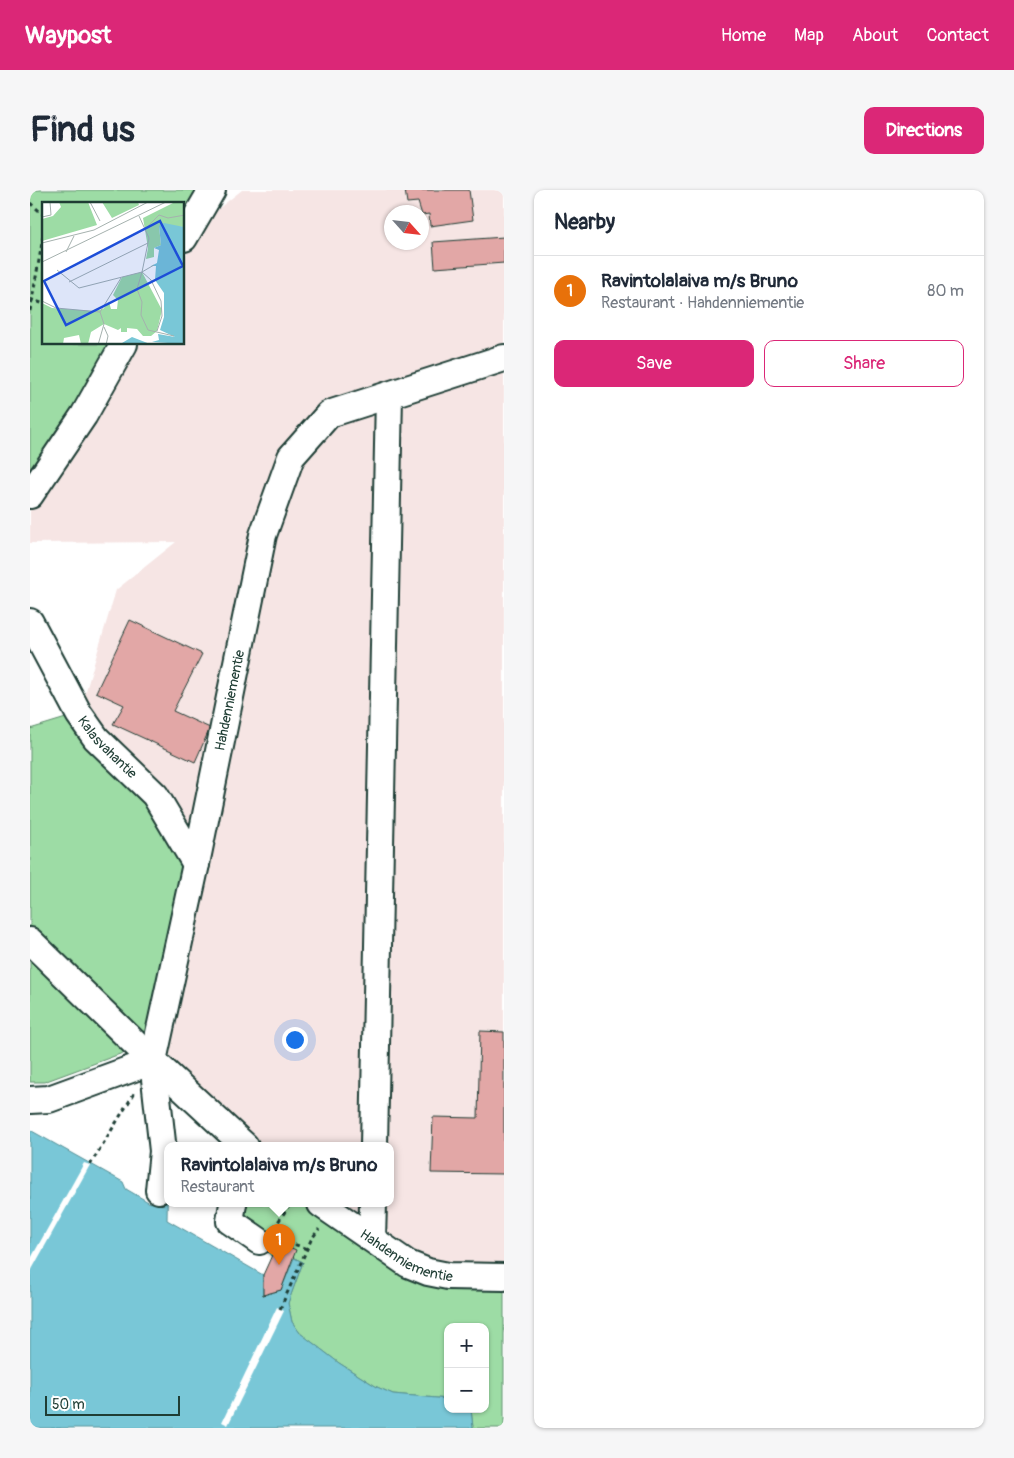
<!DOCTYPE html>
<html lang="en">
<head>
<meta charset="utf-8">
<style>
  :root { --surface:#fff; --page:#f6f6f7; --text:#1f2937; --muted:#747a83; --line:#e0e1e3; --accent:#db2777 }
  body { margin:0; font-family:Pangolin,sans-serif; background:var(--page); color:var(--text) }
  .controls { position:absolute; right:15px; bottom:15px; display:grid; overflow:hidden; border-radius:10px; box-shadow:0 1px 4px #0004 }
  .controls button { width:45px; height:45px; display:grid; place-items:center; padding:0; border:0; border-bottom:1px solid var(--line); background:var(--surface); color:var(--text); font:25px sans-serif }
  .compass { position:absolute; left:354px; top:15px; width:45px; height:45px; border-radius:50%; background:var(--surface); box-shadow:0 1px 4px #0004; rotate:117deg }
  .scale { position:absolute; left:15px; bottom:12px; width:135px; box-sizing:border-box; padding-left:5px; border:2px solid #1f3d34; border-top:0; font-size:14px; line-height:18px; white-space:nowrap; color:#1f3d34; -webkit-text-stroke:4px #fff; paint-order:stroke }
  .you { position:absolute; left:264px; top:849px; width:18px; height:18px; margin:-12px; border:4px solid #fff; border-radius:50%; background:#1a73e8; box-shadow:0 0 0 8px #1a73e833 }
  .badge { display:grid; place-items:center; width:32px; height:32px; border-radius:50%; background:var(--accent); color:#fff; font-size:16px; font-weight:700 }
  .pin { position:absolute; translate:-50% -41px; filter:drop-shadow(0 1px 2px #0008) }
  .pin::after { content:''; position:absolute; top:26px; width:18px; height:15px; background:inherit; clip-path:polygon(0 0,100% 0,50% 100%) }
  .popup { position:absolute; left:134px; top:952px; width:230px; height:65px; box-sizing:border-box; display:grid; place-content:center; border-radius:10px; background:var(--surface); filter:drop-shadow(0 1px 4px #0005); font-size:16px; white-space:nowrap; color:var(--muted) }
  .popup b { font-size:19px; color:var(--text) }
  .popup::after { content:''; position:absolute; left:50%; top:100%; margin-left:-10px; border:10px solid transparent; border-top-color:var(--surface) }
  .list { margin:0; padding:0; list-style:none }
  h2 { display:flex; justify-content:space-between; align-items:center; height:65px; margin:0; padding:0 20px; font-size:21px }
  h2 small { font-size:16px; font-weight:400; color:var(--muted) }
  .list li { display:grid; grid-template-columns:32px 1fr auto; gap:15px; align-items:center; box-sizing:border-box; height:70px; padding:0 20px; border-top:1px solid var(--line) }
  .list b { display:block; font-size:19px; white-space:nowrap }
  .list p { margin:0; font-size:16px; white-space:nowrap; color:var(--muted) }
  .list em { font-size:16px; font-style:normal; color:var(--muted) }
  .actions { display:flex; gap:10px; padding:15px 20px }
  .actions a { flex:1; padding:11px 0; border:1px solid var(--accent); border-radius:10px; text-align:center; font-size:18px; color:var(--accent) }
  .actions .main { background:var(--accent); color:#fff }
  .map { position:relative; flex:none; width:474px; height:1238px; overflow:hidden; border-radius:10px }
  header { display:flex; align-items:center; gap:30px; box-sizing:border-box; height:70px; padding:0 25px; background:var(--accent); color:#fff }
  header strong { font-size:24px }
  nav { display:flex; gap:28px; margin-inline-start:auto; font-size:18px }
  .intro { display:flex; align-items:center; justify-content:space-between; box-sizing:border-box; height:120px; padding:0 30px }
  h1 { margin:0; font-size:35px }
  .button { padding:12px 22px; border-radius:10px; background:var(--accent); color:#fff; font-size:18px; font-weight:700 }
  main { display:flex; gap:30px; padding:0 30px }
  aside { flex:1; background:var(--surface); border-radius:10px; box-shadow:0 1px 4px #0004 }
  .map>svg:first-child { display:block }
  .built { fill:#f6e5e4; fill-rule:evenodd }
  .green { fill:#9ddca5; stroke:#5e8c6c }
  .water { fill:#79c7d7; stroke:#559096 }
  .pier { fill:#fff }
  .building { fill:#e2a7a6; stroke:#1f3d34 }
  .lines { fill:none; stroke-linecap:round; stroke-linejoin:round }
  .minor-casing { stroke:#1f3d34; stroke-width:30 }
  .path { stroke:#1f3d34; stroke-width:3; stroke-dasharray:4 4; stroke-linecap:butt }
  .minor { stroke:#fff; stroke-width:26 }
  .labels { text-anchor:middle; stroke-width:4.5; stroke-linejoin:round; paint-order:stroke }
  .street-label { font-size:14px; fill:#1f3d34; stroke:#fff }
  .inset-road { fill:none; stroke:#a5b1ae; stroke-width:1 }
  .view { fill:#1d4ed8; fill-opacity:0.15; stroke:#1d4ed8; stroke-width:2.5 }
  .inset-edge { fill:none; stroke:#1f3d34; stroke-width:2.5 }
</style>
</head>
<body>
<header>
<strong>Waypost</strong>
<nav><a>Home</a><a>Map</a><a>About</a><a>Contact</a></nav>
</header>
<div class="intro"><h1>Find us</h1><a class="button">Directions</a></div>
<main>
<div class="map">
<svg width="474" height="1238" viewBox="0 0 474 1238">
  <rect width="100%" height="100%" fill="#fff"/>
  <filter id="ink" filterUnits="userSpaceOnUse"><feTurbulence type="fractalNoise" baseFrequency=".02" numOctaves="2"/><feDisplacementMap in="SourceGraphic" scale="10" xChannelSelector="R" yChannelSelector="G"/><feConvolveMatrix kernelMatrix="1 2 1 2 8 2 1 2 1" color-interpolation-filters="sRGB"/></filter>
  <g filter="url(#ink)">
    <path class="built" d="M212 0H474V1087L418 1086 291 1014H360V956H215L123 871 49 524 86 400 146 352 0 353V319L101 154H154V68L179 26ZM362 22H392V52H362Z"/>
    <g class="green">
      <path d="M0 0H168L154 20V14H14V154H79L0 295Z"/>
      <path d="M49 524 166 674 123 871 109 857 14 892H0V539Z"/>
      <path d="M203 1014H291L378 1074 474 1087V1238H443L441 1219H455V1137H418V1209L363 1204 347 1197 309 1173 270 1143 262 1132 258 1113 273 1072 255 1064 249 1077Z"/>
    </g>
    <path class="water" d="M0 940 93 992 96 999 120 1013 123 969 138 970 137 1030 233 1085V1105L251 1100 264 1068 273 1072 258 1113 262 1132 270 1143 309 1173 347 1197 363 1204 418 1209V1219H441L443 1238H0Z"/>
    <g class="pier">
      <path d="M54 973 60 975 0 1083V1070Z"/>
      <path d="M247 1117 254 1121 198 1235 192 1232Z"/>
    </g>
    <g class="building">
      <path d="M375 0H439L443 30 400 36 399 24 392 25 388 12 377 13Z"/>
      <path d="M474 47V73L405 78 403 52Z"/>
      <path d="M100 430 172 464 143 521 180 538 165 572 83 534 94 515 66 502Z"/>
      <path d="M450 841 474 842V984L401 983 403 927 448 928Z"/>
      <path d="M248 1052 266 1060 251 1100 233 1105V1085Z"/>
    </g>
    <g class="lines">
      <defs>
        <g id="minor">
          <path d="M154 48 182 0"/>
          <path d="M0 305 54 225 94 154"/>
          <path id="s1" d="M0 432 49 524 66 548 125 605 166 674"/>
          <path d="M0 751 123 871 133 961 129 1000"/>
          <path d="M0 910 19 909 123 871"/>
          <path id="s2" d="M215 956 123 871 166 674 233 345 261 267 299 224 474 168"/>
          <path d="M344 956 359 205"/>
          <path d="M203 1014 200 1031 229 1051"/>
          <path id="s3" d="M291 1014 378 1074 398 1082 418 1086 474 1087"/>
          <path d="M342 1048 343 1014"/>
        </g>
      </defs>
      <use href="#minor" class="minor-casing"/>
      <g class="path">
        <path d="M0 13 14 25"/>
        <path d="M0 109 14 114"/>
        <path d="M0 121 14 42"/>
        <path d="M60 975 105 902"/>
        <path d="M244 1038 260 1014"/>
        <path d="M250 1049 277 1059"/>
        <path d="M250 1119 281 1050 289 1039"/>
      </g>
      <use href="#minor" class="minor"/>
    </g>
  </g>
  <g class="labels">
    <g class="street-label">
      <text dy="5" stroke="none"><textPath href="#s2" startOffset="494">Hahdenniementie</textPath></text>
      <text dy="5" stroke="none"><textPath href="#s1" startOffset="148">Kalasvahantie</textPath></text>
      <text dy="5" stroke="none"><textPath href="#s3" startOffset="101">Hahdenniementie</textPath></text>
    </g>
  </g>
  <g transform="translate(12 12)">
    <rect width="142" height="142" fill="#fff"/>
    <path d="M17 0H46L55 23 0 39V17L11 14 19 5ZM60 0H96L97 3 70 16ZM133 0H142V25L117 24 119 43 112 46V55L104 57 106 46 101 16ZM100 70 120 108 115 129 109 134H101L95 127 85 126V130H79V126L76 128 62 122 49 130 46 142H39L37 133 22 136 21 142H0V101L10 106 51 109 61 107 67 100 69 107H75L76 98 71 93 80 75Z" fill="#9ddca5"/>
    <path d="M122 21 142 25V142L110 140 117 138 116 132 133 135 118 128 122 115V91L113 78 114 64H109L115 61 117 48 112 46 119 43 117 24ZM90 135 108 142H71L80 141Z" fill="#79c7d7"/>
    <path class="inset-road" d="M48 0 58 19M0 15 9 13 8 0M104 26 117 13 126 16 143 13M0 41 52 28 106 0M24 50 32 34M0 60 124 0M112 63 100 70 95 87 100 100 99 113 106 128 132 134M15 68 37 86 100 70 107 36 97 14M100 70 109 78 119 99 120 114 115 129M27 80 106 41M0 99 14 106 58 110 62 122 56 143M58 110 79 76M62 125 66 134 64 143"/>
    <path class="view" d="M118 19 141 64 24 123 2 79Z"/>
    <rect width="142" height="142" class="inset-edge"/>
  </g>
</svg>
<div class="controls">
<button>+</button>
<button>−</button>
</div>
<svg class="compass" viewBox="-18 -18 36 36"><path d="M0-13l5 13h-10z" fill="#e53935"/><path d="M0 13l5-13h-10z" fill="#747a83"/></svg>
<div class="scale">50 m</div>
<div class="you"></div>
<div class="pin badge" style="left:249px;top:1075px;background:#e8710a">1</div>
<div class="popup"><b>Ravintolalaiva m/s Bruno</b>Restaurant</div>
</div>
<aside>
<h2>Nearby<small></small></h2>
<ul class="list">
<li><span class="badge" style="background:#e8710a">1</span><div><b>Ravintolalaiva m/s Bruno</b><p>Restaurant · Hahdenniementie</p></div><em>80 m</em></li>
</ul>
<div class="actions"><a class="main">Save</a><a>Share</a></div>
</aside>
</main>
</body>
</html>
